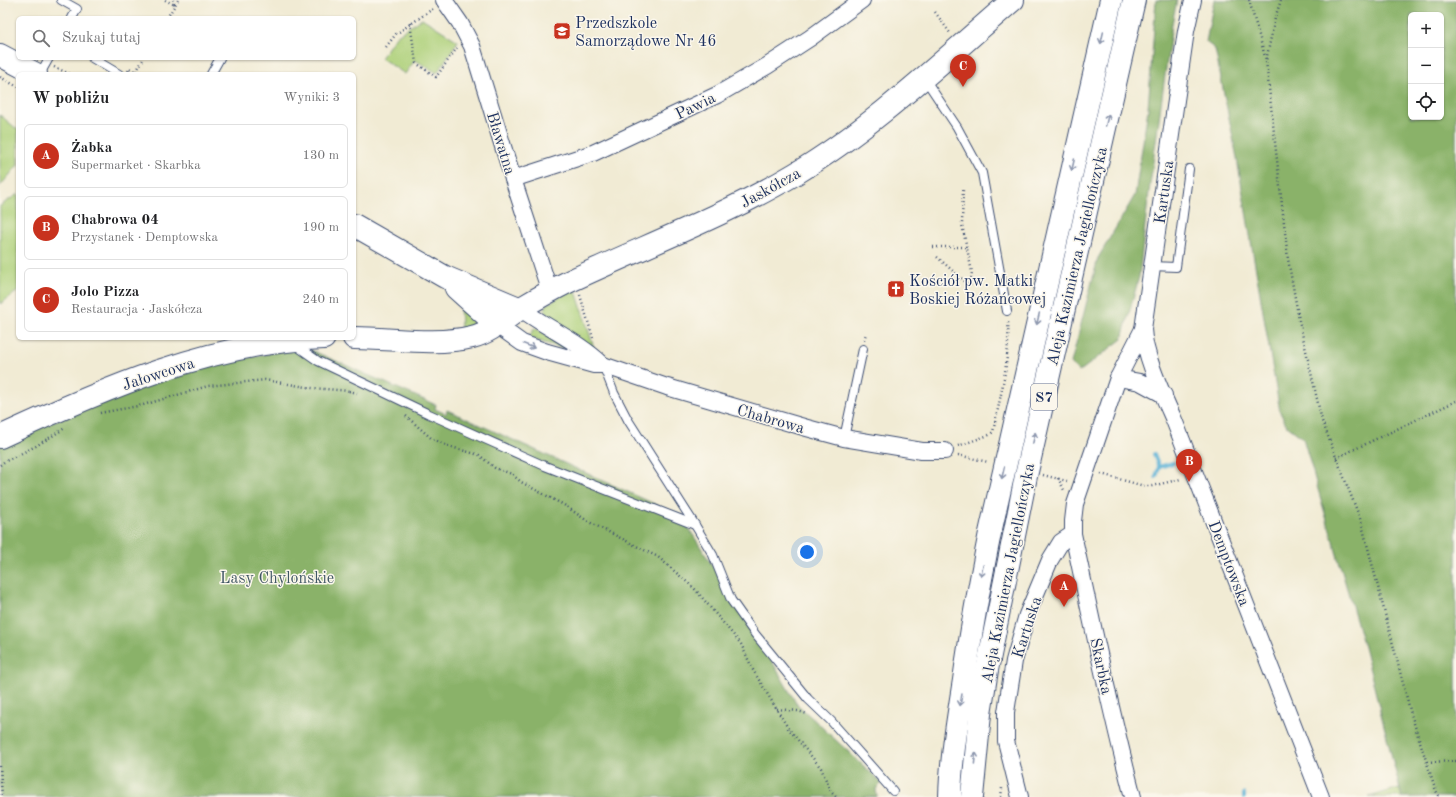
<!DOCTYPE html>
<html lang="pl">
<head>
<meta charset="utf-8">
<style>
  :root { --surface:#fff; --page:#f2f2f2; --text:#202124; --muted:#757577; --line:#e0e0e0; --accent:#c8321e }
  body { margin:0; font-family:"Old Standard TT",serif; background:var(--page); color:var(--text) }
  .controls { position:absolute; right:12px; top:12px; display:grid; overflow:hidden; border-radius:6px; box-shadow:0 1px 3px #0004 }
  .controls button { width:36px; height:36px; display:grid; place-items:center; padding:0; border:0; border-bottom:1px solid var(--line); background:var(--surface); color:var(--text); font:20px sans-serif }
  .you { position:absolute; left:807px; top:552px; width:14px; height:14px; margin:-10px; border:3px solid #fff; border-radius:50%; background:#1a73e8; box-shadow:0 0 0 6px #1a73e833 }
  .badge { display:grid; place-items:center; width:26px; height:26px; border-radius:50%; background:var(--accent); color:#fff; font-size:13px; font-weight:700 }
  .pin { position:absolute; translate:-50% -33px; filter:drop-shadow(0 1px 2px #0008) }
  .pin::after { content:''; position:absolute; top:21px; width:14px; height:12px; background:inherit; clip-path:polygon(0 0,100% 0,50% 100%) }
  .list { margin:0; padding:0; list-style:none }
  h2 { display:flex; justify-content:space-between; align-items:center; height:52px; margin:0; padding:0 16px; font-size:17px }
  h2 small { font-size:13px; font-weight:400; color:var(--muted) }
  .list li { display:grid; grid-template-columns:26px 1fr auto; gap:12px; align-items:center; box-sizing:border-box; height:64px; margin:0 8px 8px; padding:0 8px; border:1px solid var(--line); border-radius:6px }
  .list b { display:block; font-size:15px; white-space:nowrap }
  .list p { margin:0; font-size:13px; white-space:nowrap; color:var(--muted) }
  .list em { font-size:13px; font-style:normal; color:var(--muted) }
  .icon { flex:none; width:22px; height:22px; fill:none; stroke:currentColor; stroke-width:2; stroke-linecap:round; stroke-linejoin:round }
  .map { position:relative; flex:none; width:1456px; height:797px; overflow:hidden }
  .search { position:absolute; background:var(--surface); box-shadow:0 1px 3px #0004; left:16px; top:16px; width:340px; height:44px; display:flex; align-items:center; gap:10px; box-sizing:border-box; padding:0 14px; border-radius:6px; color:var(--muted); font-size:15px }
  .panel { position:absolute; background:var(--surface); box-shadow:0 1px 3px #0004; left:16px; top:72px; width:340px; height:268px; border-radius:6px }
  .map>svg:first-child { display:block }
  .green { fill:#add079; stroke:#64806c }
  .forest { fill:#8ab269; stroke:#527064; fill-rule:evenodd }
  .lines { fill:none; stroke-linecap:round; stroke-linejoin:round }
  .stream { stroke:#58b1d5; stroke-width:4 }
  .lane-casing { stroke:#3b4b70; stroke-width:10 }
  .street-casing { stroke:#3b4b70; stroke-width:18 }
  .secondary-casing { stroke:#3b4b70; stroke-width:24 }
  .highway-casing { stroke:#3b4b70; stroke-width:24 }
  .path { stroke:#3b4b70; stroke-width:2.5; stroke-dasharray:1 3; stroke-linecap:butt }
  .lane { stroke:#fff; stroke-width:8 }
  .street { stroke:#fff; stroke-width:16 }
  .secondary { stroke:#fff; stroke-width:22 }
  .highway { stroke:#fff; stroke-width:22 }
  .oneway { stroke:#8d97ae }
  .labels { text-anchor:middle; stroke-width:3; stroke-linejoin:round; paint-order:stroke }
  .shield { fill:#fbf7ec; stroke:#5e6b89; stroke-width:1 }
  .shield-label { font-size:15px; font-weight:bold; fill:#1b2f5e }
  .poi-label { font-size:16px; fill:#1b2f5e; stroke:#fbf7ec; text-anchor:start }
  .street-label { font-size:16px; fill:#1b2f5e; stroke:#fbf7ec }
  .park-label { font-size:16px; fill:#405765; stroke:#fbf7ec }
</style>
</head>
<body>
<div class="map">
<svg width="1456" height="797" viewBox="0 0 1456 797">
  <rect width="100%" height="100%" fill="#fbf7ec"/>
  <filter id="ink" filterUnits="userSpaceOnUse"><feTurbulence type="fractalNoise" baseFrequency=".025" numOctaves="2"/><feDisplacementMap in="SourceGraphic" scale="8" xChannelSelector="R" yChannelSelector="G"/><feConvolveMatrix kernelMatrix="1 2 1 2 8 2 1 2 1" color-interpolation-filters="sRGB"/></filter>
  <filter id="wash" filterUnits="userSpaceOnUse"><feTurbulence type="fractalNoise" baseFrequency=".012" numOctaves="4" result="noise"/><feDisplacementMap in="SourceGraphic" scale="16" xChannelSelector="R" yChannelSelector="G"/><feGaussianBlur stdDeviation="0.9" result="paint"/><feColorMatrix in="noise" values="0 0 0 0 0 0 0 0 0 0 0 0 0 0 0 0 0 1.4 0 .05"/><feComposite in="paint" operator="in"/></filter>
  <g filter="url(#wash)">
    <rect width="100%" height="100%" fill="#f1ebd4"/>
    <g class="green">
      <path d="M422 18 458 41 437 73 415 60 405 74 381 58 396 36Z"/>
      <path d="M0 115 18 130V165L0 186Z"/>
      <path d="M18 194V291L0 304V206Z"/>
      <path d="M575 288 594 348 547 318 545 309 547 304Z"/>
      <path d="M460 300C468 308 476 313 472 326L461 332Z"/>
      <path d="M534 329H537L585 355 529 338Z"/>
      <path d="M1399 788 1402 797H1369Z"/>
    </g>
    <g class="forest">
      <path d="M1156 0H1177L1172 24 1148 200 1139 277 1122 339 1079 372 1071 363 1098 258 1135 195 1148 109Z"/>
      <path d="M1214 0H1456V797H1402L1364 647 1303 438 1287 426 1280 412 1236 153 1215 49 1206 42ZM1411 15H1441V117H1411Z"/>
      <path d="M302 346 436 405 435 409 446 414 447 410 681 516 764 647 796 703 882 783 876 789 877 797H0V445L111 396 210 366Z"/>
    </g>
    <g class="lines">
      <g class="stream">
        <path d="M1154 454 1159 467 1156 477"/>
        <path d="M1159 467 1173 463"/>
        <path d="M1244 797V794"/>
      </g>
    </g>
  </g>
  <g filter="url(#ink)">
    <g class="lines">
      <defs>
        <g id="lane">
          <path d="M61 0 77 9 72 18"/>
          <path d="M92 58 119 74"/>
          <path d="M40 74 49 58"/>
          <path d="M211 74 220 58"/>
          <path d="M925 79 957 127 982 173 1007 311"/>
          <path d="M1152 266 1176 267 1189 169"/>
          <path d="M295 345 318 361 429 414 545 466 695 525"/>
          <path d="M603 365 614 393 628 420 695 525 713 555 731 600 755 634 808 699 831 721 893 791"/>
          <path d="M844 438 863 349"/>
        </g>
        <g id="street">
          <path d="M444 0 460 23 472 46 513 179 550 292"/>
          <path d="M513 179 593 153 717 95 767 66 810 38 862 0"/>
          <path d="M521 309C547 328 579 342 603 365"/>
          <path d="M497 325 522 343 547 352 594 365H603L667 387 807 428 844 438 922 451H945"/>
          <path d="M1143 329C1144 355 1163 395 1174 420L1321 797"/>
          <path d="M1118 378 1140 382 1164 395"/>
          <path d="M1020 797 1006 741V712L1014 661 1027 615 1050 560 1061 542 1073 534"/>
          <path d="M1133 797C1110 710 1092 622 1073 534V521L1075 504 1118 378 1143 329 1186 31 1193 0"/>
        </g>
        <g id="secondary">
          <path d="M0 55 36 74"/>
          <path d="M354 225 445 277 521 309"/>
          <path d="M456 288 497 325"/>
          <path d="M354 338C393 338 434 346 472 337 490 333 506 318 521 308 536 299 552 290 568 282 644 246 723 217 795 174 875 126 943 60 1013 0"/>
          <path d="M0 437C101 390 211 342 324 338"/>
        </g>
        <g id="highway">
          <path d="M950 797C951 758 958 718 964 680 971 631 980 582 990 533L1111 0"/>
          <path d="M972 797 980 714 987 670 1026 476 1134 0"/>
        </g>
      </defs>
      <use href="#lane" class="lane-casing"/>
      <use href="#street" class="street-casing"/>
      <use href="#secondary" class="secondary-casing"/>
      <use href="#highway" class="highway-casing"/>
      <g class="path">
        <path d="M165 0 175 5 173 0"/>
        <path d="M1249 0 1266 60"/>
        <path d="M1281 0 1275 18 1266 61 1288 259 1299 320 1322 421 1361 521 1411 714 1436 791 1440 797"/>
        <path d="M935 12 950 33"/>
        <path d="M167 18 178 0"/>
        <path d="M410 23 416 63 436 77 457 48"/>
        <path d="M386 47 396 34 434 8"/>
        <path d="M54 67 70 74"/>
        <path d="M128 71 129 68 136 72 144 58"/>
        <path d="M0 77 18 87"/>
        <path d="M933 247H966"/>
        <path d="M937 257 970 286 972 272 962 225 963 189"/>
        <path d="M580 295 593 338"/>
        <path d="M864 340 866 334"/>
        <path d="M349 391 357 393"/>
        <path d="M100 413 143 405 208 386 265 380 312 388 351 391"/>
        <path d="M406 416 431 438 448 446 479 455 495 468 512 474 521 482 564 505 589 522 658 557 694 588 741 644 753 670 788 728 821 768 831 792 836 797"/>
        <path d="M958 446 989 435 993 432C1001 394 1010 359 1008 320"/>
        <path d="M958 455 988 462"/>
        <path d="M1336 458 1456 401"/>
        <path d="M0 465 4 462 36 446 65 428"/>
        <path d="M1101 474 1144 486H1152L1181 479"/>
        <path d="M1043 475 1067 481"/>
        <path d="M1058 478 1064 490"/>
        <path d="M777 709 798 711 807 714"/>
        <path d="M1427 762 1456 761"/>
        <path d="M0 766 2 797"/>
        <path d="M1001 797 1002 788"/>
      </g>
      <use href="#lane" class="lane"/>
      <use href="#street" class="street"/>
      <use href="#secondary" class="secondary"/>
      <use href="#highway" class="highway"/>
    </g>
    <defs><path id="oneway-shaft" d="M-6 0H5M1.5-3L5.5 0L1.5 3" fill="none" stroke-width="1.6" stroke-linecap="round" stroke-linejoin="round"/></defs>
    <g class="oneway">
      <use href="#oneway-shaft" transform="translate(1102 38) rotate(103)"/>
      <use href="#oneway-shaft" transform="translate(1107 120) rotate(-77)"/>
      <use href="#oneway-shaft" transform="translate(1073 165) rotate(103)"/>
      <use href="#oneway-shaft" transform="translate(1038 319) rotate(103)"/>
      <use href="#oneway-shaft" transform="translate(529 346) rotate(21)"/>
      <use href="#oneway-shaft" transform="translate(1034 438) rotate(-77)"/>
      <use href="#oneway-shaft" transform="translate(1003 473) rotate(103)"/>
      <use href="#oneway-shaft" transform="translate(982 571) rotate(101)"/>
      <use href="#oneway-shaft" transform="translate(961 700) rotate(99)"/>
      <use href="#oneway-shaft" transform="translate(975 758) rotate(-84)"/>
    </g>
  </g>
  <defs>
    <symbol id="school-square" viewBox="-11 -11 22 22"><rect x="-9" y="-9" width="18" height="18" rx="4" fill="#c8321e" stroke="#fbf7ec"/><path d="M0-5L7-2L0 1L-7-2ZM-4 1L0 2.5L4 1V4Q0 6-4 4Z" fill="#fff"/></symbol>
    <symbol id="church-square" viewBox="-11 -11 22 22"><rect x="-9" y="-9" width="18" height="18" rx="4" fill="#c8321e" stroke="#fbf7ec"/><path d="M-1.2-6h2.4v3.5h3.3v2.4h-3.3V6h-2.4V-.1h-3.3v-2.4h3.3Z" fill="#fff"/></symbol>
  </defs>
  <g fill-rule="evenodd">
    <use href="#school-square" x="552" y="21" width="20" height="20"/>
    <use href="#church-square" x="886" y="279" width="20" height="20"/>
  </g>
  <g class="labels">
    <rect class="shield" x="1031" y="384" width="26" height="26" rx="3"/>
    <g class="shield-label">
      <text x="1044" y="402">S7</text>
    </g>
    <g class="poi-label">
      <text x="575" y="28">Przedszkole<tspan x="575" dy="18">Samorządowe Nr 46</tspan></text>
      <text x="909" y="286">Kościół pw. Matki<tspan x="909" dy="18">Boskiej Różańcowej</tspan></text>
    </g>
    <g class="street-label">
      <text transform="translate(695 105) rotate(-26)" y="6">Pawia</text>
      <text transform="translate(502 143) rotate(73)" y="6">Bławatna</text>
      <text transform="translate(770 187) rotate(-29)" y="6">Jaskółcza</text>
      <text transform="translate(1163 192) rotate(-82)" y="6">Kartuska</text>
      <text transform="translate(1076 256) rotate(-77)" y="6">Aleja Kazimierza Jagiellończyka</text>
      <text transform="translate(158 373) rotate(-18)" y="6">Jałowcowa</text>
      <text transform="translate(771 418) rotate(16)" y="6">Chabrowa</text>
      <text transform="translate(1230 563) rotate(69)" y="6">Demptowska</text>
      <text transform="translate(1007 573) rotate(-79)" y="6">Aleja Kazimierza Jagiellończyka</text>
      <text transform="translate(1026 627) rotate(-72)" y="6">Kartuska</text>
      <text transform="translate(1102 666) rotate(78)" y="6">Skarbka</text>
    </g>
    <g class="park-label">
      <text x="277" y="583">Lasy Chylońskie</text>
    </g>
  </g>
</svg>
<div class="controls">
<button>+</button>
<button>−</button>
<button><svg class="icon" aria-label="locate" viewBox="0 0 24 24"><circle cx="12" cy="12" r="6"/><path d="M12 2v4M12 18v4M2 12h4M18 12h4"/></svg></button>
</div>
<div class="you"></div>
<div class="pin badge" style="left:1064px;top:607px">A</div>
<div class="pin badge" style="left:1189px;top:482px">B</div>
<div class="pin badge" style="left:963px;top:87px">C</div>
<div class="search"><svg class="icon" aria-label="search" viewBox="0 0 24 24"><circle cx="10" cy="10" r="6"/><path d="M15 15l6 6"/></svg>Szukaj tutaj</div>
<section class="panel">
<h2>W pobliżu<small>Wyniki: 3</small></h2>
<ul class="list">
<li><span class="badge">A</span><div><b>Żabka</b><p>Supermarket · Skarbka</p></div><em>130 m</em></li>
<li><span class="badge">B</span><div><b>Chabrowa 04</b><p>Przystanek · Demptowska</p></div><em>190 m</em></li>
<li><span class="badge">C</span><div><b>Jolo Pizza</b><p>Restauracja · Jaskółcza</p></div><em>240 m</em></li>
</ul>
</section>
</div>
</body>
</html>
